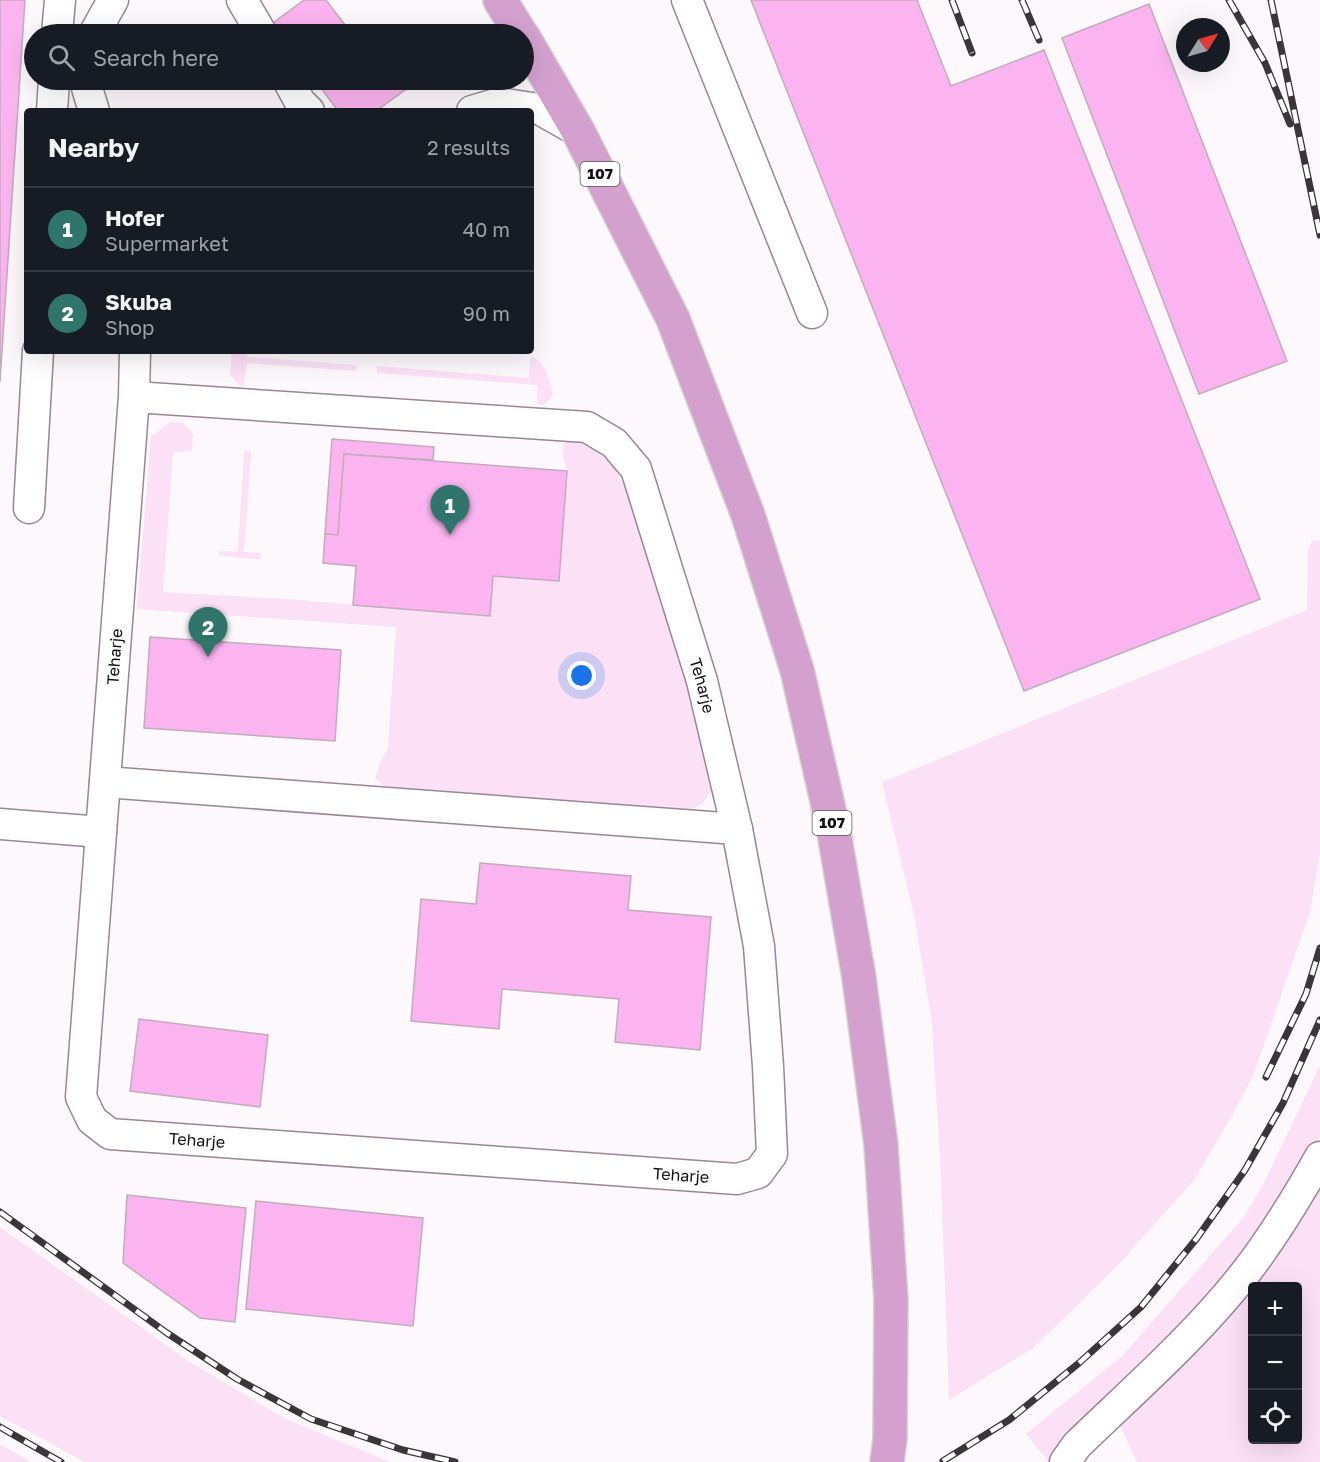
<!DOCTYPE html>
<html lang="en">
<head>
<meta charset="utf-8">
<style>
  :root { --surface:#171b24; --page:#20242c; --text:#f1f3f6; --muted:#9ea1a6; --line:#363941; --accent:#30756b }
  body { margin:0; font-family:"Golos Text",sans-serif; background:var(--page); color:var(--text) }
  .controls { position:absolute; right:18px; bottom:18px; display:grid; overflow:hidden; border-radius:6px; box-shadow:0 6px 24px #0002 }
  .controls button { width:54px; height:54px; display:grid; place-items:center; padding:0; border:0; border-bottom:2px solid var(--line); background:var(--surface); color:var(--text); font:30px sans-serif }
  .compass { position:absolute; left:1176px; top:18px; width:54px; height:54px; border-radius:50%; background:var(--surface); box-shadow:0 6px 24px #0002; rotate:53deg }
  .you { position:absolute; left:582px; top:676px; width:21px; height:21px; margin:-15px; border:4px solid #fff; border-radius:50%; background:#1a73e8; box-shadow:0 0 0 9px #1a73e833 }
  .badge { display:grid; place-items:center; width:39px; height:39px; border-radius:50%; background:var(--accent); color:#fff; font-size:20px; font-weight:700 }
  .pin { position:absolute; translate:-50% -50px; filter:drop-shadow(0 2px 3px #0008) }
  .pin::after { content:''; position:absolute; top:32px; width:21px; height:18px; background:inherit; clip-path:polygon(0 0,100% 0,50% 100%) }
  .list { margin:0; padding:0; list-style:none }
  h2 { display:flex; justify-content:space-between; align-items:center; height:78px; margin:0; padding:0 24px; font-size:26px }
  h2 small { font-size:20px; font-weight:400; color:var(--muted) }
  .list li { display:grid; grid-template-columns:39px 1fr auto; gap:18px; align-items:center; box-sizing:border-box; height:84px; padding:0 24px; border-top:2px solid var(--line) }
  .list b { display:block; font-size:22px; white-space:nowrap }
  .list p { margin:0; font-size:20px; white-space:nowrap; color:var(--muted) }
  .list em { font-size:20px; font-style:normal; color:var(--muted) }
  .icon { flex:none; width:33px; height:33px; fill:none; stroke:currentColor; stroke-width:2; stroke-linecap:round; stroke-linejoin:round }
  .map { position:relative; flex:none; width:1320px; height:1462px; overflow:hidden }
  .search { position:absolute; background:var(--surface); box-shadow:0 6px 24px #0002; left:24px; top:24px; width:510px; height:66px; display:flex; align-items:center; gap:15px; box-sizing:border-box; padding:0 21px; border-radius:33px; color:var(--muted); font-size:22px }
  .panel { position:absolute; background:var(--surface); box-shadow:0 6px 24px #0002; left:24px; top:108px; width:510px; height:246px; border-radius:6px }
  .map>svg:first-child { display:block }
  .green { fill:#fbe0f6; fill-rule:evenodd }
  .building { fill:#fbb4f0; stroke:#c1acbd; stroke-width:1.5 }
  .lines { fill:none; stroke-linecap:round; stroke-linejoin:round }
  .minor-casing { stroke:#9a8697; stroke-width:33 }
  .major-casing { stroke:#d5d3d4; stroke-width:36 }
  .minor { stroke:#fff; stroke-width:30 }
  .major { stroke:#d4a1ce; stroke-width:33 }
  .rail-casing { stroke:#3b3439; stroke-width:7 }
  .rail { stroke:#fff; stroke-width:4.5; stroke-dasharray:14; stroke-linecap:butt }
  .labels { text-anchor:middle; stroke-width:5; stroke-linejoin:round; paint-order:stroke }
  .shield { fill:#fff; stroke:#5a5559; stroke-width:1.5 }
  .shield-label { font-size:15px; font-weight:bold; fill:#140c12 }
  .street-label { font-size:16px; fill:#140c12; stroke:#fff }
</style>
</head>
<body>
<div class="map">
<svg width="1320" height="1462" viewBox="0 0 1320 1462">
  <rect width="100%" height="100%" fill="#fdf8fc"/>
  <g class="green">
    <path d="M232 351H247V357L357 365 356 371 247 363 244 385 241 387 230 375Z"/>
    <path d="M533 357C546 363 550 382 553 395L544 405 538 404 537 385 377 373V366L529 378 530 358Z"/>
    <path d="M170 422 183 423 193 434 192 451 173 452 163 592 299 600 489 616 493 576 559 581 567 471 563 455 564 443 572 440 596 451 614 467 631 499 665 601 716 785 702 804 685 812 385 786 375 778 379 765 388 748 396 627 137 609 151 437Z"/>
    <path d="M244 451 251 452 244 552 261 553V558L257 559 222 556 218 554 219 551 238 552Z"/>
    <path d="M1320 540V853L1310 912 1253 1076 1234 1112 1194 1180 1118 1265 1033 1348 949 1400 941 1177 932 1023 914 915 882 782 1307 610 1308 550 1312 541Z"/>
    <path d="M1320 1065V1137L1293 1188 1237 1268 1054 1462H1049L1026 1434 1122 1356 1244 1217 1266 1179Z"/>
    <path d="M1320 1180V1462H1137L1120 1425 1201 1338ZM1252 1286H1298V1440H1252Z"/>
    <path d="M0 1227 190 1362 286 1419 390 1462H85L0 1416Z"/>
    <path d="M0 1444 31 1462H0Z"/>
  </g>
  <g class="building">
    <path d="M0 0H25L0 382Z"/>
    <path d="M304 0H326L352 34H258Z"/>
    <path d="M751 0H917L951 86 1044 50 1260 599 1024 691Z"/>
    <path d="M1149 4 1287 361 1199 394 1062 38Z"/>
    <path d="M315 80H408L412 85 376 111H338Z"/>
    <path d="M332 439 434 447 433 460 344 454 338 535 325 534Z"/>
    <path d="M344 454 567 471 559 581 493 576 490 616 353 605 356 566 323 563 325 534 338 535Z"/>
    <path d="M150 637 341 650 335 741 144 728Z"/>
    <path d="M480 863 631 876 628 910 711 917 700 1050 615 1042 619 999 502 989 499 1029 411 1021 421 899 476 904Z"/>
    <path d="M139 1019 268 1035 260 1107 130 1091Z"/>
    <path d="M127 1195 246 1208 235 1322 200 1318 123 1263Z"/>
    <path d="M256 1201 423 1218 413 1326 246 1309Z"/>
  </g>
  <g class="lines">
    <defs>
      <g id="minor">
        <path d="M242 0 262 34"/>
        <path d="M687 0 812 313"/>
        <path d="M57 34 60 0"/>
        <path d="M94 34 113 0"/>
        <path d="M88 80 87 88 94 111"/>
        <path d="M288 80 300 102 309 111"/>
        <path d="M52 111 54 80"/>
        <path d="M472 111 499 103 539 109 578 131"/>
        <path id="s1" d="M134 397 587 427 614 443 636 469 702 681 737 829 759 946 768 1066 772 1154 758 1173 737 1179 110 1134 92 1120 81 1097 134 397 135 351"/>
        <path d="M29 508 38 351"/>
        <path d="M105 782 737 829"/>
        <path d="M0 824 101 832"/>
        <path d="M1065 1462 1077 1445C1135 1389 1197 1335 1246 1272 1274 1236 1298 1196 1320 1157"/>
      </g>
      <g id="major">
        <path d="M500 0 521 34"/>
        <path d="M524 38 578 131 673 319 748 515 797 670 833 827 859 978 881 1145 891 1300 890 1439 887 1462"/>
      </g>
    </defs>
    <use href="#minor" class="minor-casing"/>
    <use href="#major" class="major-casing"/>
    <use href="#minor" class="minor"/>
    <use href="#major" class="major"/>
    <defs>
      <g id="rail">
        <path d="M952 0 972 53"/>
        <path d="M1022 0 1039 40"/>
        <path d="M1229 0 1265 63 1290 124"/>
        <path d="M1271 0 1320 235"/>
        <path d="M1266 1077 1306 994 1320 948"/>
        <path d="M0 1212 167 1333 237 1379 311 1419 403 1450 455 1462"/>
        <path d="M0 1427 61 1462"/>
        <path d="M943 1461 1009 1420 1079 1363 1141 1307 1197 1238 1245 1170 1283 1103 1320 1020"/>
      </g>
    </defs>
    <use href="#rail" class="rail-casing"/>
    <use href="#rail" class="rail"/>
  </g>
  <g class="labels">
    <g class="shield">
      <rect x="580.5" y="162" width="39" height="24" rx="4.5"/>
      <rect x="812.5" y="811" width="39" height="24" rx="4.5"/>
    </g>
    <g class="shield-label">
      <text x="600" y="179">107</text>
      <text x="832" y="828">107</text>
    </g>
    <g class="street-label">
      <text dy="6" stroke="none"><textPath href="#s1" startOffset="2385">Teharje</textPath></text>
      <text dy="6" stroke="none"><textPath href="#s1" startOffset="746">Teharje</textPath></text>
      <text transform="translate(197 1140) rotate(4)" y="6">Teharje</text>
      <text transform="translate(681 1175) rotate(4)" y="6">Teharje</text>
    </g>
  </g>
</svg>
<div class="controls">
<button>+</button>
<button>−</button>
<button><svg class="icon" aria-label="locate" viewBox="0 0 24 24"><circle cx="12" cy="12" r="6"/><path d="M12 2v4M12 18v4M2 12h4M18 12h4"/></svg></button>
</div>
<svg class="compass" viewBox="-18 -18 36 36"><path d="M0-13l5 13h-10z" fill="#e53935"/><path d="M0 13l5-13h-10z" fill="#9ea1a6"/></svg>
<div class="you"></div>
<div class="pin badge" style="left:450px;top:535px">1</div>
<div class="pin badge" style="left:208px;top:657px">2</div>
<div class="search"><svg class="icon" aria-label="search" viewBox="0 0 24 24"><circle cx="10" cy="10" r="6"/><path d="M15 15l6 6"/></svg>Search here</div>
<section class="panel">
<h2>Nearby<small>2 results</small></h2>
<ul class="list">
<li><span class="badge">1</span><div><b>Hofer</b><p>Supermarket</p></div><em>40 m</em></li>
<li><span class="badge">2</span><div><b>Skuba</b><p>Shop</p></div><em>90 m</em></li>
</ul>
</section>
</div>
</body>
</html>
